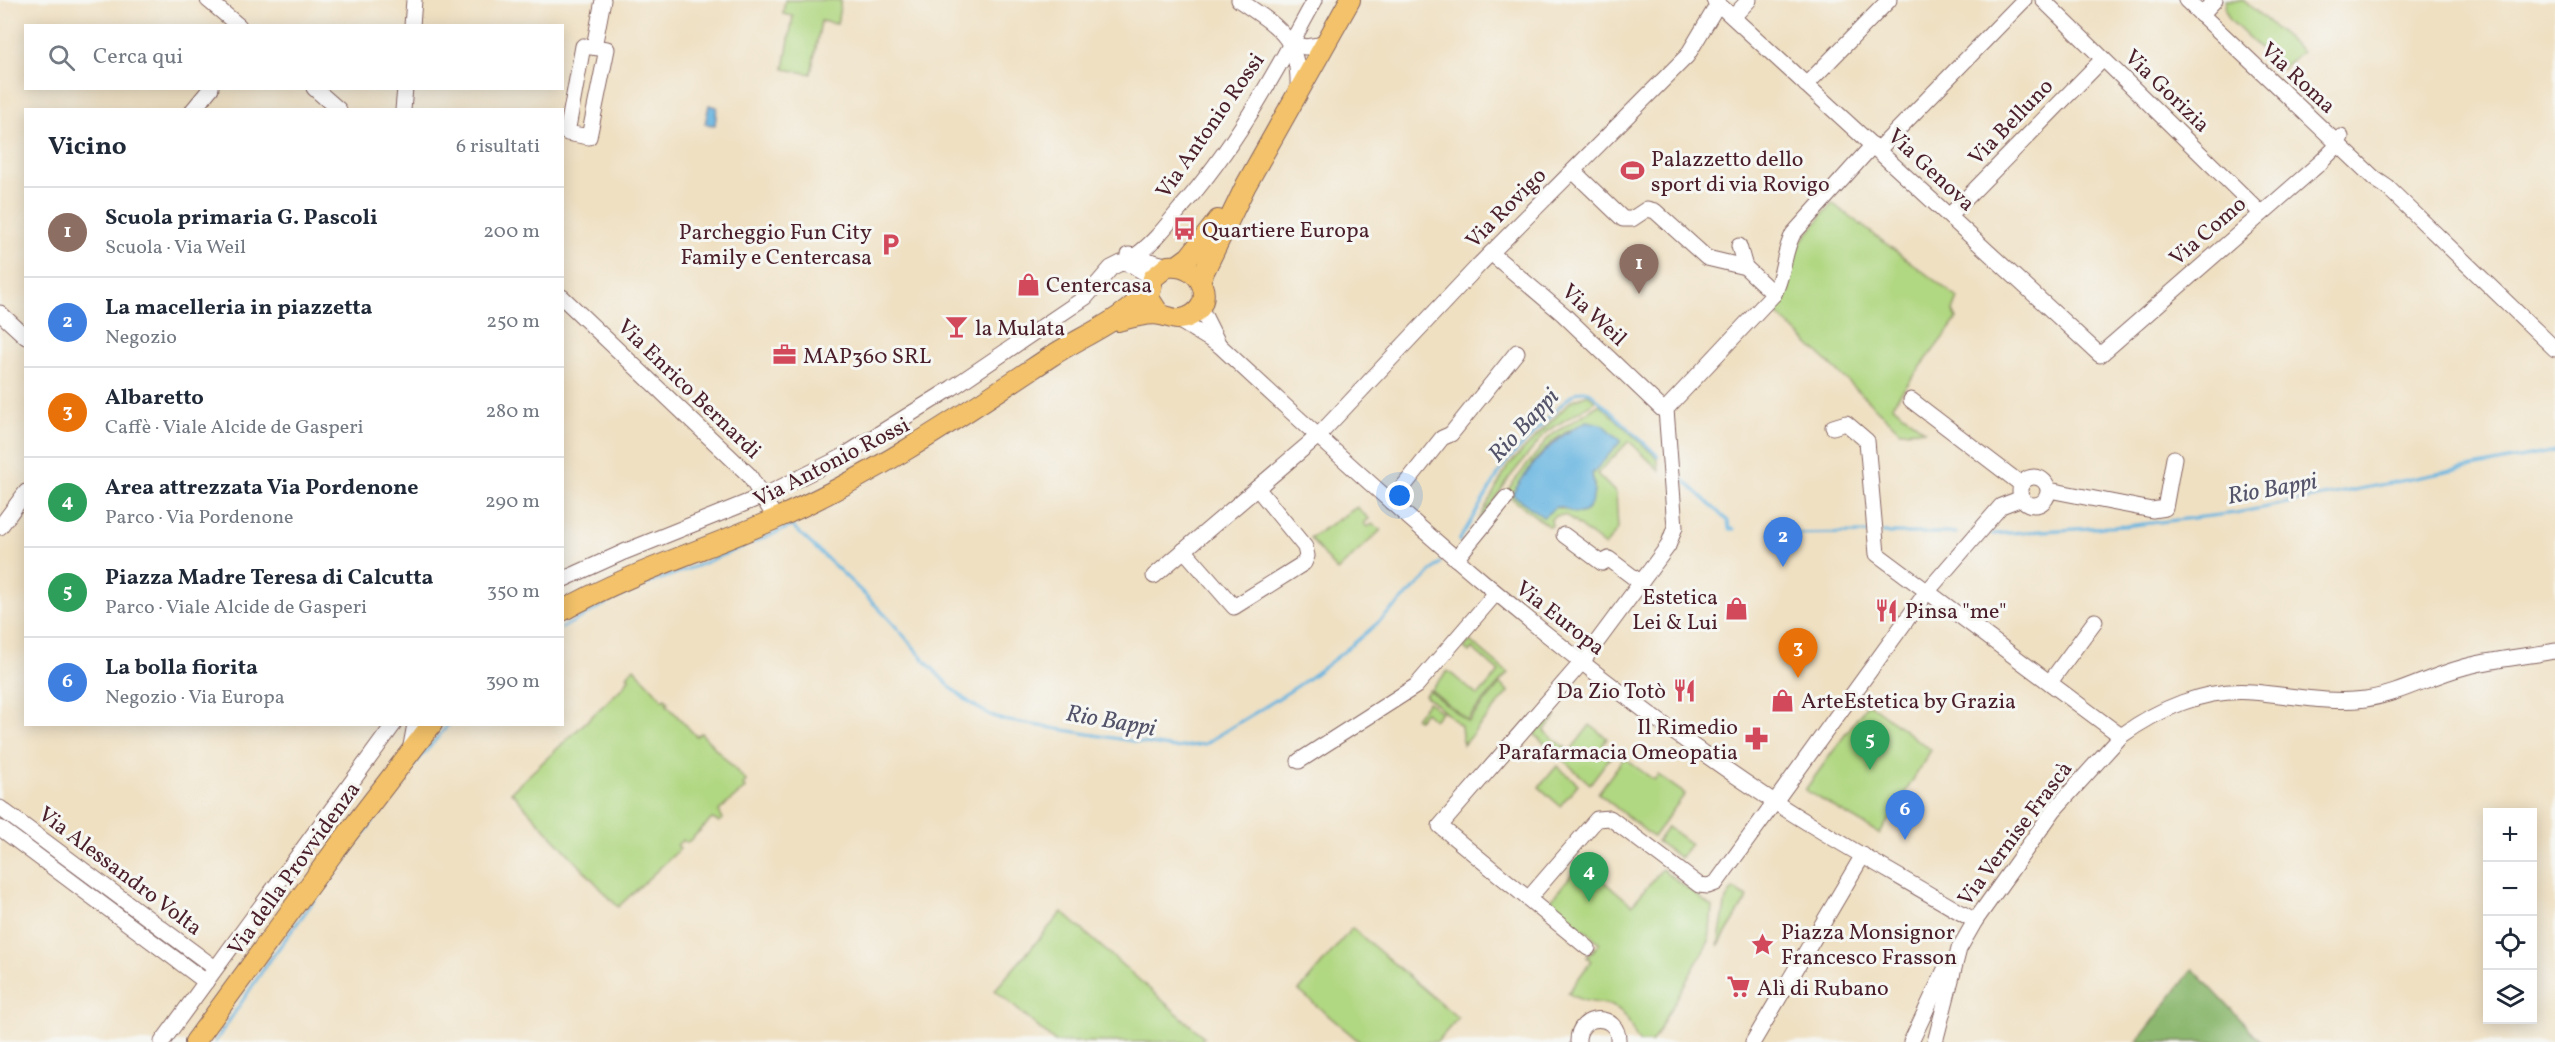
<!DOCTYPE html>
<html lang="it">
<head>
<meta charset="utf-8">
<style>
  :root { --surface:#fff; --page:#f2f2f3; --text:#1f2937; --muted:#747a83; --line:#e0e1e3; --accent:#d1495b }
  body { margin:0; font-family:Vollkorn,serif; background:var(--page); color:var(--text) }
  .controls { position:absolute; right:18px; bottom:18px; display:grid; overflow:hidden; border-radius:0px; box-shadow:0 3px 15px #0003 }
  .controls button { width:54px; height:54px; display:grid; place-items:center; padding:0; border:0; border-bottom:2px solid var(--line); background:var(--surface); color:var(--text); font:30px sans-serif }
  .you { position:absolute; left:1400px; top:496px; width:21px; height:21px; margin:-15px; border:4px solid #fff; border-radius:50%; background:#1a73e8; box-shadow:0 0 0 9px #1a73e833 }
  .badge { display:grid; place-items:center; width:39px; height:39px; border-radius:50%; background:var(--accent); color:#fff; font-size:20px; font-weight:700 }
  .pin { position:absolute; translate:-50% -50px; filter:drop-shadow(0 2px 3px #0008) }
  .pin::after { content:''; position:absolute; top:32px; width:21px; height:18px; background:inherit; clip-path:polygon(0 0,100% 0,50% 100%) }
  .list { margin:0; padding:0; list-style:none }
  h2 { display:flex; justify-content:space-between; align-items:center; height:78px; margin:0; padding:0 24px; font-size:26px }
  h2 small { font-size:20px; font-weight:400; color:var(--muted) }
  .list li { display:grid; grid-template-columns:39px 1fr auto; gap:18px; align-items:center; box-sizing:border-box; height:90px; padding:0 24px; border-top:2px solid var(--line) }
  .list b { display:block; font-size:22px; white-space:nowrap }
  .list p { margin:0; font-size:20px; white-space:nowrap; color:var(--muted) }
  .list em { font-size:20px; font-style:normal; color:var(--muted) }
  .icon { flex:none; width:33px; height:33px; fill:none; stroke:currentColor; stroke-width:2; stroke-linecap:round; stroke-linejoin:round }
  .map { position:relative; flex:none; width:2555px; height:1042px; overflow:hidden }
  .search { position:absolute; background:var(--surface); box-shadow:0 3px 15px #0003; left:24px; top:24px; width:540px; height:66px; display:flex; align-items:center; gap:15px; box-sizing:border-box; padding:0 21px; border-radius:0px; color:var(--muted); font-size:22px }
  .panel { position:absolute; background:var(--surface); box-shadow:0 3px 15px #0003; left:24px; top:108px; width:540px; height:618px; border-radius:0px }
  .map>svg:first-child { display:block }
  .green { fill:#b0d781; stroke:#7d7b56; stroke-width:1.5; fill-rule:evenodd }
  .forest { fill:#8cb86f; stroke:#6b6c4d; stroke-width:1.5 }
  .water { fill:#65b4e0; stroke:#586a86; stroke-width:1.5 }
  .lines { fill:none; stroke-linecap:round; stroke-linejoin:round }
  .stream { stroke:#65b4e0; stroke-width:3 }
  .minor-casing { stroke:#846360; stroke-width:17 }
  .major-casing { stroke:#846360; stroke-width:22 }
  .minor { stroke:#fff; stroke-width:15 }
  .major { stroke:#f3c26a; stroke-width:20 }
  .labels { text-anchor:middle; stroke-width:6; stroke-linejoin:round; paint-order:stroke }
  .street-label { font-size:22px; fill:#4a1f2b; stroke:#f6f6f2 }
  .poi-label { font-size:22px; fill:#4a1f2b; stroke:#f6f6f2; text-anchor:start }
  .water-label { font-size:24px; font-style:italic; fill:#53536a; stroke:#f6f6f2 }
</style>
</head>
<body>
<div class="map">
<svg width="2555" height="1042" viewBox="0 0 2555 1042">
  <rect width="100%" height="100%" fill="#f6f6f2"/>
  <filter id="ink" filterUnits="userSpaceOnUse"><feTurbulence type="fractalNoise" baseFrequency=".0167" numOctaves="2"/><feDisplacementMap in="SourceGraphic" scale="12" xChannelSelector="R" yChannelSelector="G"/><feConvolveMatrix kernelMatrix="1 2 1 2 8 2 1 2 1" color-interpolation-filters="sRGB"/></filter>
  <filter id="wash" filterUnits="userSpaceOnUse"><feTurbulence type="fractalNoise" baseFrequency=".008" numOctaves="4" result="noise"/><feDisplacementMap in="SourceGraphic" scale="24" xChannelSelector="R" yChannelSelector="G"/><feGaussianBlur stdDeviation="1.35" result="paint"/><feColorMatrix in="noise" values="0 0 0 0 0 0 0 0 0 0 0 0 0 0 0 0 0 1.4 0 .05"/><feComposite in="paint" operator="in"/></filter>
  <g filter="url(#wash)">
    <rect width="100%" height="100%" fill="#efe0c2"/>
    <g class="green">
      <path d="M785 0H841L837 24 821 21 811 74 784 69 793 16 783 14Z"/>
      <path d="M2226 0H2243L2302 51 2282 69 2230 20 2225 10Z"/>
      <path d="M1832 203 1958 298 1953 311 1957 319 1892 405 1924 430 1900 431 1773 310 1787 290 1794 251Z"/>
      <path d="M1588 394 1596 401 1547 431 1509 478 1469 538 1508 466 1571 401Z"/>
      <path d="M1600 404 1657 458 1659 470 1629 441 1597 474 1616 493 1618 529 1605 546 1565 515 1555 516 1551 519 1552 526H1548L1505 493 1550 436ZM1569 430 1620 441 1592 474C1597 492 1593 500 1581 513L1556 507 1531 465 1552 442Z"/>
      <path d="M1357 507 1369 519 1364 523 1367 527 1373 524 1381 530 1337 571 1310 538Z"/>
      <path d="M1470 641 1508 673 1467 720 1431 690 1448 671 1478 696 1499 672 1472 648 1469 652 1464 648Z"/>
      <path d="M634 668 663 700 665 698 668 702 666 704 696 736 701 733 746 781 743 785 745 788 719 811 723 819 719 822 712 819 687 843 683 840 677 845 680 849 618 907 511 792 624 686 629 678 627 675Z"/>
      <path d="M1500 684 1509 692 1463 745 1461 726 1425 695 1429 690 1468 722Z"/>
      <path d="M1428 702 1441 712 1434 720 1425 712 1418 720 1415 718Z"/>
      <path d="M1868 703 1931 750 1880 834 1805 790Z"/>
      <path d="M1553 713 1556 716 1544 731 1570 751 1590 725 1607 738 1603 744 1614 752 1590 784 1534 734Z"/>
      <path d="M1624 758 1654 780 1658 775 1685 794 1653 837 1598 793Z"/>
      <path d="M1557 766 1578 784 1560 806 1539 787Z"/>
      <path d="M1668 827 1691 844 1680 858 1657 841Z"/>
      <path d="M1582 862 1632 905 1662 869 1712 907 1709 941 1652 1042H1639C1633 1034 1631 1024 1625 1016 1611 997 1588 1008 1568 993L1591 961 1587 957 1600 943 1582 928 1578 932 1546 906Z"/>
      <path d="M1733 889 1748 897 1718 946 1726 899Z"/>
      <path d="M1062 912 1204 1037 1200 1042H1055L995 990Z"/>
      <path d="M1352 928 1458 1018 1437 1042H1360L1299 991Z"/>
    </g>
    <path class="forest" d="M2193 969 2262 1042H2137Z"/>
    <g class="water">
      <path d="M709 105 717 107 715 125 705 124Z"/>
      <path d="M1587 421 1604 425 1621 441 1592 474C1598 497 1590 526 1562 507H1556L1543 517 1512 494C1533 462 1552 438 1587 421Z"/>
    </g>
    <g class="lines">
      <g class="stream">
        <path d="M1677 474 1728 521 1729 529H1734"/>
        <path d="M1883 533H1956"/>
        <path d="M1770 534 1867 533"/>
        <path d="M1992 534 2126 526 2236 513 2555 451"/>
        <path d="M1459 541 1505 463 1566 400C1575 393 1580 388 1591 393L1658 456"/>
        <path d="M562 628 631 590 699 565 792 526C823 555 855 584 885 615 921 652 952 703 1003 720L1175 748 1205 744C1239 721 1276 702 1309 678 1357 644 1399 605 1440 563"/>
        <path d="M215 1042 267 964 414 765 449 724"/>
      </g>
    </g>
  </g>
  <g filter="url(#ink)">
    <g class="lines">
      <defs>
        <g id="minor">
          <path d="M208 0 239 26"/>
          <path d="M1239 0C1278 27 1300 37 1298 90"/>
          <path d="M1714 0 2100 355 2321 162 2335 148 2341 137"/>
          <path d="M2043 0 2261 213"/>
          <path d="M2186 0 2375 179 2387 187 2555 349"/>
          <path d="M2201 15 2215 0"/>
          <path d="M1733 17 1749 0"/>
          <path d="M412 26 414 0"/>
          <path d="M1290 43 1305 47 1326 44"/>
          <path d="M583 46 607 49 589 137 567 133Z"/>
          <path d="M594 47 603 0"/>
          <path d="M1806 85 1889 0"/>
          <path d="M314 88 339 110"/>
          <path d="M193 110 211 88"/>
          <path d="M403 110 405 88"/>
          <path d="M1878 150 2024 0"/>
          <path d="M1573 171 1623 219H1632L1647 209 1655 211 1707 258 1745 267 1774 294"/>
          <path d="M1949 216 2103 59"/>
          <path d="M1739 246 1745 267"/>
          <path d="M1491 253 1563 314 1662 409H1666"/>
          <path d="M1129 255 1168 266"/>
          <path d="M1135 256C1153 244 1167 225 1180 209 1236 146 1275 73 1315 0"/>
          <path d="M562 297 749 475 776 519"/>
          <path d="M1200 307 1219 345"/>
          <path d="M0 313 26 337"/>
          <path d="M1178 320 1219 345C1394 508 1573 669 1773 801 1839 844 1908 881 1975 921"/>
          <path d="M1911 400 2021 484"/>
          <path d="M1833 427 1846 423 1867 441 1877 554 2121 736"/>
          <circle cx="2034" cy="491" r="14"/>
          <path d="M2049 490 2152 510 2165 508 2174 458"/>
          <path d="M1391 502 1442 438 1451 434 1517 352"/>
          <path d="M0 527 26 492"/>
          <path d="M1564 535 1602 563 1609 559 1641 583"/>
          <path d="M1184 550 1234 607 1304 563 1307 556 1305 547 1257 488"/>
          <path d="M1456 559 1506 498"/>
          <path d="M1154 576 1318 436 1480 264 1687 56 1718 4"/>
          <path d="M562 580 624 552 763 496 840 458 952 388 1086 297 1111 268 1121 263 1132 265 1153 278"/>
          <path d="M2050 682 2095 621"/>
          <path d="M410 751 415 724"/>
          <path d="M1299 761 1416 686 1495 594"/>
          <path d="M0 808 215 968"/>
          <path d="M0 828 206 982"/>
          <path d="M1529 898 1597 819 1610 818 1699 885 1708 886 1716 883 1926 593 2001 506 2022 498"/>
          <path d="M1588 948 1440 826 1582 662 1668 546 1675 527 1666 409 1774 294C1784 275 1783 253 1793 234L1873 145"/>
          <path d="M162 1042 394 724"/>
          <path d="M1578 1042C1577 1012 1620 1012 1618 1042"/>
          <path d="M1753 1042 1863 855"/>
          <path d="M1911 1042 1948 963"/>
          <path d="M1935 1042 1959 949 1975 921 2054 810 2121 736C2158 709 2205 688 2252 692 2290 695 2327 704 2366 699 2400 694 2428 677 2461 668 2491 659 2524 657 2555 651"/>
        </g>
        <g id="major">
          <path d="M1178 265 1189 257 1218 220"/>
          <path d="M1200 280 1246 185 1350 0"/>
          <path d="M1118 321C1130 318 1149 312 1161 315 1171 317 1176 322 1188 317 1218 304 1202 262 1168 266L1153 278 1149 298 1160 315"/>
          <path d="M562 611C630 572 705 550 775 519 873 476 961 416 1050 357 1083 335 1125 320 1150 288"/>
          <path d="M195 1042 336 849 432 724"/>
        </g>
      </defs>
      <use href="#minor" class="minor-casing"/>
      <use href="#major" class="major-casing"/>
      <use href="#minor" class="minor"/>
      <use href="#major" class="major"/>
    </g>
  </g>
  <defs>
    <symbol id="stadium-bare" viewBox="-9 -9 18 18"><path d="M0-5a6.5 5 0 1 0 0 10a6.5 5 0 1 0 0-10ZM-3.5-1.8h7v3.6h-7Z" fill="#d1495b" stroke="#f6f6f2" stroke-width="2.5" paint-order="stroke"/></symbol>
    <symbol id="bus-bare" viewBox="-9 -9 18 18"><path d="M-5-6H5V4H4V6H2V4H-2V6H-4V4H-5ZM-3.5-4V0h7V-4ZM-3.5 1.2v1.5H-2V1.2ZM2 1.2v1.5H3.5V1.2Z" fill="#d1495b" stroke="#f6f6f2" stroke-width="2.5" paint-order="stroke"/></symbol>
    <symbol id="parking-bare" viewBox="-9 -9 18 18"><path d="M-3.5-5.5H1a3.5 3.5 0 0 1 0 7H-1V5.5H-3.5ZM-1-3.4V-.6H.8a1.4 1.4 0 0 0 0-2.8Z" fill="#d1495b" stroke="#f6f6f2" stroke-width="2.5" paint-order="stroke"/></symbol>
    <symbol id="shop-bare" viewBox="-9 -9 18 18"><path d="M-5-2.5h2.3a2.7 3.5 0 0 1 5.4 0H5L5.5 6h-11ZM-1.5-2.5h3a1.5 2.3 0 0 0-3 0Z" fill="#d1495b" stroke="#f6f6f2" stroke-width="2.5" paint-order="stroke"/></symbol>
    <symbol id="bar-bare" viewBox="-9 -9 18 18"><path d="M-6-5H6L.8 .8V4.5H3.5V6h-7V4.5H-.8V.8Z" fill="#d1495b" stroke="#f6f6f2" stroke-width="2.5" paint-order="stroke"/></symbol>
    <symbol id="office-bare" viewBox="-9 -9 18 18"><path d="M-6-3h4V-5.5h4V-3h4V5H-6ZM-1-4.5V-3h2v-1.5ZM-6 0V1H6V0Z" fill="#d1495b" stroke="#f6f6f2" stroke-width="2.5" paint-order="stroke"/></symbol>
    <symbol id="restaurant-bare" viewBox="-9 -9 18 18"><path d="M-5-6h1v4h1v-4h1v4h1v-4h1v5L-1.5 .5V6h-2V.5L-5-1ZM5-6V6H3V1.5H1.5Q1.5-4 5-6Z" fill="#d1495b" stroke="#f6f6f2" stroke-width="2.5" paint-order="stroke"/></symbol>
    <symbol id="pharmacy-bare" viewBox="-9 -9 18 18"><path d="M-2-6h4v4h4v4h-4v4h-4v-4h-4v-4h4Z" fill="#d1495b" stroke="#f6f6f2" stroke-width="2.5" paint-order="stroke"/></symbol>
    <symbol id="sight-bare" viewBox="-9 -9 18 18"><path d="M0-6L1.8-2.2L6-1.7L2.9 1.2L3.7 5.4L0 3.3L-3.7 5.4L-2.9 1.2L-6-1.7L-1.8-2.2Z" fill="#d1495b" stroke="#f6f6f2" stroke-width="2.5" paint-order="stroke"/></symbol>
    <symbol id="supermarket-bare" viewBox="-9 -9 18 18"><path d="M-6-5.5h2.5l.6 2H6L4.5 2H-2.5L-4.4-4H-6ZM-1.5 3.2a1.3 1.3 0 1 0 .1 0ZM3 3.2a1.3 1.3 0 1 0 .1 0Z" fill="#d1495b" stroke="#f6f6f2" stroke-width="2.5" paint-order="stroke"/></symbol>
  </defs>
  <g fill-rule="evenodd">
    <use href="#stadium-bare" x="1616" y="154" width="33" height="33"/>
    <use href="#bus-bare" x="1168" y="212" width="33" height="33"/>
    <use href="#parking-bare" x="874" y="228" width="33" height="33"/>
    <use href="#shop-bare" x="1012" y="268" width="33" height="33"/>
    <use href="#bar-bare" x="940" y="310" width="33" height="33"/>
    <use href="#office-bare" x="768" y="338" width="33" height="33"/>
    <use href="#shop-bare" x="1720" y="592" width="33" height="33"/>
    <use href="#restaurant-bare" x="1870" y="594" width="33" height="33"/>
    <use href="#restaurant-bare" x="1668" y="674" width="33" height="33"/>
    <use href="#shop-bare" x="1766" y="684" width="33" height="33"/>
    <use href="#pharmacy-bare" x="1740" y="722" width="33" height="33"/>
    <use href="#sight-bare" x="1746" y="928" width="33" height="33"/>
    <use href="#supermarket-bare" x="1722" y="970" width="33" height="33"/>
  </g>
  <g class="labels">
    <g class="street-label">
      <text transform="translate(2299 77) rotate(43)" y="8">Via Roma</text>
      <text transform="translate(2168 90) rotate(44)" y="8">Via Gorizia</text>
      <text transform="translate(2010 121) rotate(-46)" y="8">Via Belluno</text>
      <text transform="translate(1209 125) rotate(-55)" y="8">Via Antonio Rossi</text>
      <text transform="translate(1932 169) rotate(43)" y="8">Via Genova</text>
      <text transform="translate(1505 207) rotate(-45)" y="8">Via Rovigo</text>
      <text transform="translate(2207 230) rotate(-41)" y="8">Via Como</text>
      <text transform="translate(1595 314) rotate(43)" y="8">Via Weil</text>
      <text transform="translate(690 388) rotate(44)" y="8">Via Enrico Bernardi</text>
      <text transform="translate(831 461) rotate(-27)" y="8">Via Antonio Rossi</text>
      <text transform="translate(1561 617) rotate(38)" y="8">Via Europa</text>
      <text transform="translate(2014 833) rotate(-53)" y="8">Via Vernise Frascà</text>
      <text transform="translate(293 868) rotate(-54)" y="8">Via della Provvidenza</text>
      <text transform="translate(121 870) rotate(37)" y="8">Via Alessandro Volta</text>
    </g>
    <g class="poi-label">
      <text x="1651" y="166">Palazzetto dello<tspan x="1651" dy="25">sport di via Rovigo</tspan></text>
      <text x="1202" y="237">Quartiere Europa</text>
      <text x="872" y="239" text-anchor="end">Parcheggio Fun City<tspan x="872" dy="25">Family e Centercasa</tspan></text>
      <text x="1046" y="292">Centercasa</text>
      <text x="975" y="335">la Mulata</text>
      <text x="803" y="363">MAP360 SRL</text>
      <text x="1718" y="604" text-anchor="end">Estetica<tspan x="1718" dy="25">Lei &amp; Lui</tspan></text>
      <text x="1905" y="618">Pinsa "me"</text>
      <text x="1666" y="698" text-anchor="end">Da Zio Totò</text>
      <text x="1801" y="708">ArteEstetica by Grazia</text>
      <text x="1738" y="734" text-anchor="end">Il Rimedio<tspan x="1738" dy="25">Parafarmacia Omeopatia</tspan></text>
      <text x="1781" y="939">Piazza Monsignor<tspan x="1781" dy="25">Francesco Frasson</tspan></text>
      <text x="1757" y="995">Alì di Rubano</text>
    </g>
    <g class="water-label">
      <text transform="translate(1523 425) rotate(-47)" y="8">Rio Bappi</text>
      <text transform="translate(2272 488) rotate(-10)" y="8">Rio Bappi</text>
      <text transform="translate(1111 720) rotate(10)" y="8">Rio Bappi</text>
    </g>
  </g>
</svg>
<div class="controls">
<button>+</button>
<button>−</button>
<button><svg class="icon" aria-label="locate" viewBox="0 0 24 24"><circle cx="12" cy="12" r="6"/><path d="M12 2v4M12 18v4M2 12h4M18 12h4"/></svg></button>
<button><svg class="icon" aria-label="layers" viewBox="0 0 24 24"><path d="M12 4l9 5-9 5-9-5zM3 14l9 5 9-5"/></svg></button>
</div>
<div class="you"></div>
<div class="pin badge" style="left:1639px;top:294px;background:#8d6e63">1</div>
<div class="pin badge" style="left:1783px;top:567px;background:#3f7fe0">2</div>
<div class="pin badge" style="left:1798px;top:678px;background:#e8710a">3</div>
<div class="pin badge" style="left:1589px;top:902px;background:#2e9e5b">4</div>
<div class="pin badge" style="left:1870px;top:770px;background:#2e9e5b">5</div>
<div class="pin badge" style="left:1905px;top:840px;background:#3f7fe0">6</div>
<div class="search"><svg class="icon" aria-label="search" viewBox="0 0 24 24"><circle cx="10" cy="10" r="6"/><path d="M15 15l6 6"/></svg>Cerca qui</div>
<section class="panel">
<h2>Vicino<small>6 risultati</small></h2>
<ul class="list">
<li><span class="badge" style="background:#8d6e63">1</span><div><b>Scuola primaria G. Pascoli</b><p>Scuola · Via Weil</p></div><em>200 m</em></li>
<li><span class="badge" style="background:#3f7fe0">2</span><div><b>La macelleria in piazzetta</b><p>Negozio</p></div><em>250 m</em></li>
<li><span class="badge" style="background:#e8710a">3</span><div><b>Albaretto</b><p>Caffè · Viale Alcide de Gasperi</p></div><em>280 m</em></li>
<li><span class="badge" style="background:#2e9e5b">4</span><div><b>Area attrezzata Via Pordenone</b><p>Parco · Via Pordenone</p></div><em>290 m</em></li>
<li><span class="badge" style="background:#2e9e5b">5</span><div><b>Piazza Madre Teresa di Calcutta</b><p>Parco · Viale Alcide de Gasperi</p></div><em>350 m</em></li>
<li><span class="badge" style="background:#3f7fe0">6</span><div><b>La bolla fiorita</b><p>Negozio · Via Europa</p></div><em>390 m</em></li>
</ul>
</section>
</div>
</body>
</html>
